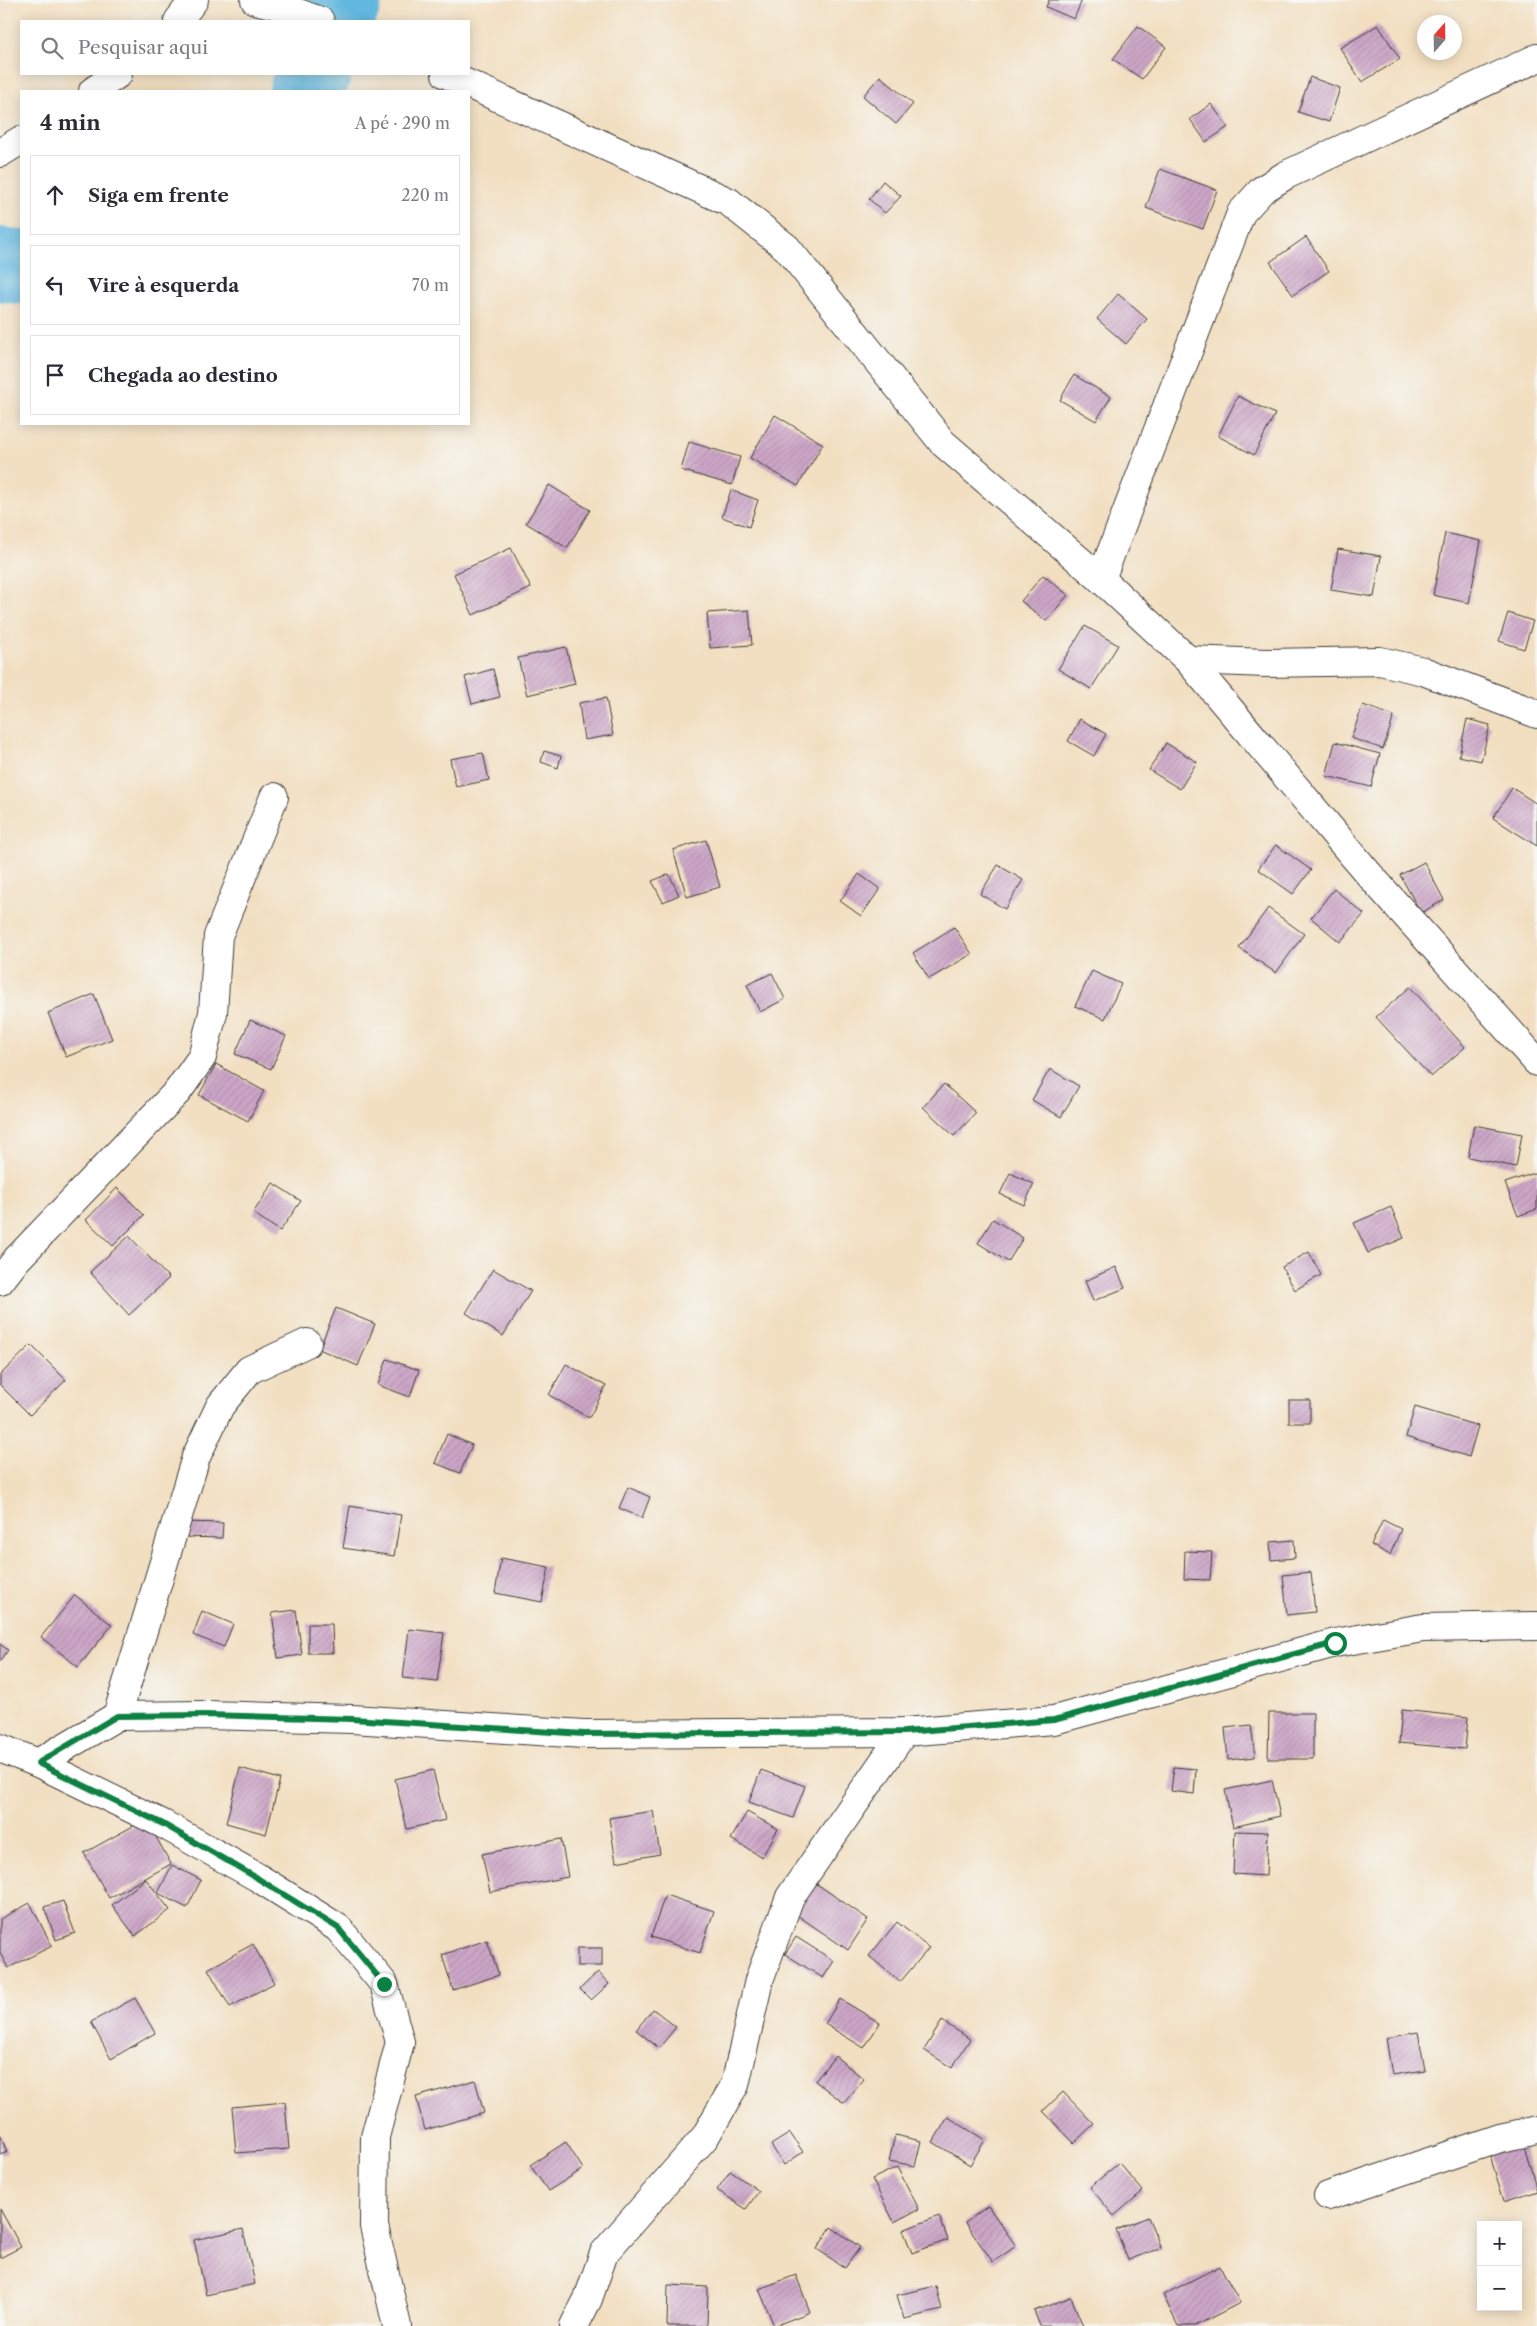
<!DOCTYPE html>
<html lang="pt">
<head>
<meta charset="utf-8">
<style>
  :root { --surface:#fff; --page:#f2f2f3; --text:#2b2b33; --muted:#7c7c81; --line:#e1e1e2 }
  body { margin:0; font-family:"Libre Caslon Text",serif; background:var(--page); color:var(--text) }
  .controls { position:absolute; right:15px; bottom:15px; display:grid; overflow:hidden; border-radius:0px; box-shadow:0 2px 12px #0003 }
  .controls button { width:45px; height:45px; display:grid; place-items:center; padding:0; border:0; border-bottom:1px solid var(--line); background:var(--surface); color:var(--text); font:25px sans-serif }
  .compass { position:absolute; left:1417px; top:15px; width:45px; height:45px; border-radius:50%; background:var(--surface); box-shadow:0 2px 12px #0003; rotate:20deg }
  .stop { position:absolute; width:15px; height:15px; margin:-11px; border:4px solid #0b8043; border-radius:50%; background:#fff }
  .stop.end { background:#0b8043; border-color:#fff; box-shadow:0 1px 5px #0008 }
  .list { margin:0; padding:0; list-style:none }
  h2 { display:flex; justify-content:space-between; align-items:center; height:65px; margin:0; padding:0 20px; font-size:21px }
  h2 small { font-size:16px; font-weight:400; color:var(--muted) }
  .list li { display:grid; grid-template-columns:32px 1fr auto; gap:15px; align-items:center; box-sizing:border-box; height:80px; margin:0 10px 10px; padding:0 10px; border:1px solid var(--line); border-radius:0px }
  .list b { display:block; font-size:19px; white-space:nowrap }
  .list em { font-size:16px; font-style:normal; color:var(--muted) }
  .icon { flex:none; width:28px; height:28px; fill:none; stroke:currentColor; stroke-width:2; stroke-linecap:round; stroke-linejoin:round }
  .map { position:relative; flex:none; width:1537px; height:2326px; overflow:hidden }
  .search { position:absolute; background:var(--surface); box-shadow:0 2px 12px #0003; left:20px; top:20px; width:450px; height:55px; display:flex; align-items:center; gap:12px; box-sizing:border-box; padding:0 18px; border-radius:0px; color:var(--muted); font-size:19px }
  .panel { position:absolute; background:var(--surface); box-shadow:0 2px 12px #0003; left:20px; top:90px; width:450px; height:335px; border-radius:0px }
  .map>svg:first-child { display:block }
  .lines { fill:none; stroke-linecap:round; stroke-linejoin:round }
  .river { stroke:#63b8df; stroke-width:74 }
  .building { fill:url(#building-hatch) }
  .minor-casing { stroke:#3c3935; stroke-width:30 }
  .minor { stroke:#fff; stroke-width:28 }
  .route { stroke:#0b8043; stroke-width:6 }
</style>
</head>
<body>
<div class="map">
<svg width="1537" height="2326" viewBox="0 0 1537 2326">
  <defs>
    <pattern id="building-hatch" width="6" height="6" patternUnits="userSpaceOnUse" patternTransform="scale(1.25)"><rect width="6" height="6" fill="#cca6c7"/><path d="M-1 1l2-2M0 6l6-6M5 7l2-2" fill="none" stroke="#af8eaa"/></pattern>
  </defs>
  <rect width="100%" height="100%" fill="#f6f6f2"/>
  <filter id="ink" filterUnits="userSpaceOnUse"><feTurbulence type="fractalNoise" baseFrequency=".02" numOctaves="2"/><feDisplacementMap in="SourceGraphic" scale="10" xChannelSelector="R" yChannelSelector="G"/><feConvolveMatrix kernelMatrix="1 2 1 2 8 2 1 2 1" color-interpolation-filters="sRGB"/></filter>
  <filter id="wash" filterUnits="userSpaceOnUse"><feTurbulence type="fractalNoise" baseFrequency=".0096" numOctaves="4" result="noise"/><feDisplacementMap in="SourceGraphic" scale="20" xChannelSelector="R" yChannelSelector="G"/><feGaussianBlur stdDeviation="1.12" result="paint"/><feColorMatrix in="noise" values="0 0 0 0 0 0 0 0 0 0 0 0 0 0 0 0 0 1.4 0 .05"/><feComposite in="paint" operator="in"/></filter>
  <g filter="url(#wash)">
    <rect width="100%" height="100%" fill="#f2dfc1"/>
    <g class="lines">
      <g class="river">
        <path d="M336 21 345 0"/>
        <path d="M306 91 314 74"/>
        <path d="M0 264 21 267"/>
      </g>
    </g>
    <g id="blocks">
      <g class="building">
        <path d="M1049 0H1082L1074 19 1046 7Z"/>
        <path d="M1378 25 1400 59 1362 82 1340 48Z"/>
        <path d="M1138 26 1166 47 1142 79 1113 59Z"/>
        <path d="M880 76 913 104 896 124 863 96Z"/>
        <path d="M1310 77 1340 88 1329 122 1298 112Z"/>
        <path d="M1211 104 1228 127 1206 142 1190 119Z"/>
        <path d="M1160 169 1217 190 1203 229 1146 208Z"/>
        <path d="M883 181 901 196 885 213 869 199Z"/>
        <path d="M1306 237 1329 271 1293 295 1270 262Z"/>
        <path d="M1118 294 1147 319 1126 344 1097 319Z"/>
        <path d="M1074 375 1111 397 1096 421 1060 400Z"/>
        <path d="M1238 396 1275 414 1254 455 1218 436Z"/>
        <path d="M775 415 823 444 798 486 750 458Z"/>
        <path d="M689 442 740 457 732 485 681 470Z"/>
        <path d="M549 485 590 510 567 548 526 523Z"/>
        <path d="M731 490 758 500 749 527 722 517Z"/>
        <path d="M1445 533 1481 541 1469 603 1433 595Z"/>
        <path d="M511 548 531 588 473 615 454 574Z"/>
        <path d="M1338 549 1381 556 1374 597 1331 590Z"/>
        <path d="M1043 575 1068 595 1046 621 1021 601Z"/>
        <path d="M749 610 752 645 710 648 707 613Z"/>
        <path d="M1508 613 1533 621 1524 649 1499 641Z"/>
        <path d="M1085 626 1118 645 1091 689 1058 669Z"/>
        <path d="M566 647 575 684 527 695 518 658Z"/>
        <path d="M493 669 500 697 472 704 465 677Z"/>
        <path d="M606 698 613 735 584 740 579 703Z"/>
        <path d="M1363 705 1394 716 1383 749 1351 738Z"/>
        <path d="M1080 719 1106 734 1094 756 1068 741Z"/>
        <path d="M1467 719 1490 725 1481 761 1459 756Z"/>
        <path d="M1335 742 1380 754 1371 787 1326 776Z"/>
        <path d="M1166 743 1197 762 1180 789 1149 770Z"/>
        <path d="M544 751 561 756 558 768 541 762Z"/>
        <path d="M483 753 489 780 456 787 450 759Z"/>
        <path d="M1512 788 1537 804V846L1493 818Z"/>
        <path d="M706 840 720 887 687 897 673 850Z"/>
        <path d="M1276 845 1311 870 1293 894 1258 869Z"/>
        <path d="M1424 862 1444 900 1421 913 1400 875Z"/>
        <path d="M998 865 1023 880 1005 909 980 894Z"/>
        <path d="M669 874 679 895 663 902 652 881Z"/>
        <path d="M859 874 880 889 861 916 840 901Z"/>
        <path d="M1334 889 1364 914 1340 942 1311 918Z"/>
        <path d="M1268 908 1304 934 1276 973 1239 948Z"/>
        <path d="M954 927 972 954 929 979 913 953Z"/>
        <path d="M1092 971 1121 984 1105 1019 1075 1006Z"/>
        <path d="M772 973 785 999 760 1012 747 985Z"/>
        <path d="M1410 987 1465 1047 1431 1077 1376 1017Z"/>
        <path d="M94 994 112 1039 66 1057 48 1013Z"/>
        <path d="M250 1020 286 1036 271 1069 235 1054Z"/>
        <path d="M216 1064 264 1091 248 1121 199 1095Z"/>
        <path d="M1050 1069 1079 1086 1061 1117 1032 1100Z"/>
        <path d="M944 1084 976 1113 954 1136 923 1107Z"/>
        <path d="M1474 1125 1522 1134 1516 1167 1468 1157Z"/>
        <path d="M1537 1172V1209L1518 1216 1505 1183Z"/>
        <path d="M1010 1173 1034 1184 1024 1205 1000 1194Z"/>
        <path d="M273 1183 301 1201 280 1231 253 1213Z"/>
        <path d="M117 1188 144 1215 113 1246 86 1220Z"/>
        <path d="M1391 1207 1404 1238 1368 1253 1354 1223Z"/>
        <path d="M993 1219 1023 1238 1008 1262 978 1243Z"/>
        <path d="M129 1236 169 1278 129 1315 90 1272Z"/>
        <path d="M1309 1252 1321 1275 1295 1290 1282 1267Z"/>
        <path d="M1116 1267 1125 1288 1093 1301 1085 1281Z"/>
        <path d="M493 1269 531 1291 503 1336 466 1313Z"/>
        <path d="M336 1308 375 1324 358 1366 319 1349Z"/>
        <path d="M31 1345 66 1380 30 1415 0 1385V1375Z"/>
        <path d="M387 1359 419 1370 410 1397 378 1385Z"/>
        <path d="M566 1364 606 1386 589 1418 549 1395Z"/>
        <rect x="1289" y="1400" width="21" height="23"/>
        <path d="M1415 1407 1478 1426 1469 1457 1406 1437Z"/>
        <path d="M447 1434 472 1445 460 1473 435 1463Z"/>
        <path d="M628 1487 650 1497 642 1518 619 1508Z"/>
        <path d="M350 1506 401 1515 394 1556 343 1548Z"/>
        <path d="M1383 1520 1401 1529 1390 1555 1371 1545Z"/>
        <path d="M182 1522 223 1523 222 1538 182 1537Z"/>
        <path d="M1294 1540 1295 1558 1271 1560 1270 1542Z"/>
        <path d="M1185 1551 1212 1552 1210 1580 1184 1579Z"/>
        <path d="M501 1558 549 1567 542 1602 495 1593Z"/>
        <path d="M1311 1572 1315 1612 1287 1615 1283 1575Z"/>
        <path d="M75 1595 112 1625 78 1667 41 1637Z"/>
        <path d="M296 1610 302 1655 278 1658 272 1613Z"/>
        <path d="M202 1611 233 1624 224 1647 193 1635Z"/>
        <path d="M308 1624H332L333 1653H308Z"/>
        <path d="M409 1629 444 1633 437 1682 403 1678Z"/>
        <path d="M0 1644 8 1650 0 1662Z"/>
        <path d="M1402 1710 1468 1717 1465 1749 1399 1743Z"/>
        <path d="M1269 1713H1313V1759H1268Z"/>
        <path d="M1251 1725 1255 1757 1228 1760 1225 1728Z"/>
        <path d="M1174 1767 1196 1769 1194 1794 1171 1791Z"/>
        <path d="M240 1768 280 1779 266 1834 226 1823Z"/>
        <path d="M433 1770 445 1820 407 1829 395 1779Z"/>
        <path d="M761 1770 805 1786 793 1818 749 1802Z"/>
        <path d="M1272 1780 1280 1816 1233 1827 1225 1790Z"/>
        <path d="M653 1811 660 1854 616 1862 609 1818Z"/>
        <path d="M747 1812 778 1829 762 1857 731 1839Z"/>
        <path d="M146 1819 171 1864 109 1898 84 1853Z"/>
        <path d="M1235 1831 1268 1832 1266 1876 1233 1874Z"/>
        <path d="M561 1839 568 1877 490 1892 482 1854Z"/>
        <path d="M172 1865 201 1880 187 1908 158 1893Z"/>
        <path d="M146 1879 170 1910 135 1936 112 1905Z"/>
        <path d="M811 1880 868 1919 848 1950 791 1911Z"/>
        <path d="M665 1895 714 1911 700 1953 651 1937Z"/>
        <path d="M63 1901 75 1933 56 1940 44 1907Z"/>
        <path d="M30 1903 52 1946 8 1968 0 1953V1919Z"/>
        <path d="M897 1922 929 1948 900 1982 869 1956Z"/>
        <path d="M796 1937 834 1961 823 1978 785 1954Z"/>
        <path d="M487 1940 499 1975 453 1990 442 1955Z"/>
        <path d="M253 1944 274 1983 230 2007 208 1969Z"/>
        <rect x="577" y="1948" width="25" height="18"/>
        <path d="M598 1972 609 1984 591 2000 580 1989Z"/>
        <path d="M135 1998 155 2033 111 2059 91 2022Z"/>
        <path d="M840 1999 880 2023 864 2048 825 2024Z"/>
        <path d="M653 2009 676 2027 659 2048 636 2030Z"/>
        <path d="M942 2021 970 2039 952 2068 924 2050Z"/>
        <path d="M1418 2032 1425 2070 1392 2075 1386 2038Z"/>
        <path d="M835 2056 864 2079 844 2103 815 2081Z"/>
        <path d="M475 2080 484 2113 425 2130 416 2097Z"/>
        <path d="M1063 2092 1094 2124 1074 2143 1043 2111Z"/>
        <path d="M285 2102 289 2149 236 2153 232 2107Z"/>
        <path d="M948 2117 985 2140 970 2165 933 2142Z"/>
        <path d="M790 2133 803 2152 784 2165 771 2145Z"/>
        <path d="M0 2134 7 2152 0 2155Z"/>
        <path d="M895 2135 921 2141 915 2166 889 2161Z"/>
        <path d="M566 2142 583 2169 548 2191 530 2165Z"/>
        <path d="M1523 2143 1537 2190 1504 2201 1489 2153Z"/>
        <path d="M1119 2163 1143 2191 1114 2216 1090 2187Z"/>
        <path d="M897 2167 919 2209 894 2222 872 2179Z"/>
        <path d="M730 2171 759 2191 746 2209 717 2190Z"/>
        <path d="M988 2206 1016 2246 993 2262 965 2223Z"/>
        <path d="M0 2209 21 2247 0 2258Z"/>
        <path d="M939 2216 948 2240 912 2253 903 2230Z"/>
        <path d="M1148 2217 1161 2248 1128 2260 1116 2230Z"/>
        <path d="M831 2227 860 2247 845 2268 817 2249Z"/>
        <path d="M243 2229 255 2284 206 2295 194 2240Z"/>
        <path d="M1220 2266 1240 2303 1195 2326H1178L1163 2295Z"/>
        <path d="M796 2275 810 2312 774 2326 759 2289Z"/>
        <path d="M668 2285 708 2287 707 2326H667Z"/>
        <path d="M936 2286 942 2310 904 2319 897 2295Z"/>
        <path d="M1071 2297 1083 2326H1040L1034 2311Z"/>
      </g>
    </g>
  </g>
  <g filter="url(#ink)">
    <use href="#blocks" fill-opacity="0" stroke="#3c3935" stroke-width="1"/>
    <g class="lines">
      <defs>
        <g id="minor">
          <path d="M255 0 279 6 320 21"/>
          <path d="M178 21 194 0"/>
          <path d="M446 74 729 202 787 248 943 443 1101 579 1188 660 1367 872 1537 1062"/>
          <path d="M93 91 118 74"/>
          <path d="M0 153 21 140"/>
          <path d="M1101 579 1241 213 1262 190 1286 175 1537 58"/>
          <path d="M1188 660 1267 663 1380 661 1423 671 1537 714"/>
          <path d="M0 1281 17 1259 178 1091 202 1057 213 1013 218 936 274 797"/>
          <path d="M117 1716 196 1457 220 1406 249 1370 307 1343"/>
          <path d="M0 1748 38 1763 163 1824 257 1877 338 1928 384 1984 400 2042 375 2137 374 2226 397 2326"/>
          <path d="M38 1763 117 1716 205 1715 352 1719 584 1734 904 1732 1054 1720 1335 1643 1423 1628 1537 1626"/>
          <path d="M1328 2196 1500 2138 1537 2130"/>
          <path d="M574 2326 588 2299 604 2253 705 2137 735 2085 759 1980 790 1897 904 1732"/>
        </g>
      </defs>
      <use href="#minor" class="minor-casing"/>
      <use href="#minor" class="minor"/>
    </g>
  </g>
  <g class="lines" filter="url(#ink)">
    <path class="route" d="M384 1984 338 1928 257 1878 163 1824 38 1763 117 1716 205 1715 352 1719 584 1734 904 1732 1054 1720 1335 1643"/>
  </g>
</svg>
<div class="controls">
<button>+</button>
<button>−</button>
</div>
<svg class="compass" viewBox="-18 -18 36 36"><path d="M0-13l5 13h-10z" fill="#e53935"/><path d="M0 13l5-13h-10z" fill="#7c7c81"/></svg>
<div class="stop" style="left:1335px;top:1643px"></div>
<div class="stop end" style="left:384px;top:1984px"></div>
<div class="search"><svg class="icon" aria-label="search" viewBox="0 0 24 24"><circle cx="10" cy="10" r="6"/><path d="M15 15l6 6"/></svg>Pesquisar aqui</div>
<section class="panel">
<h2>4 min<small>A pé · 290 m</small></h2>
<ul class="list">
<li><svg class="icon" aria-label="ahead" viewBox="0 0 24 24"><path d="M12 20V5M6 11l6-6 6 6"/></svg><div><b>Siga em frente</b></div><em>220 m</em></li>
<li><svg class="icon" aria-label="left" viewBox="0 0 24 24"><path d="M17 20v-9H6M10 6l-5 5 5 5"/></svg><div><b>Vire à esquerda</b></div><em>70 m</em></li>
<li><svg class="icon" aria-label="arrive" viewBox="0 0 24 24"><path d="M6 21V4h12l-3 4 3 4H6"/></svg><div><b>Chegada ao destino</b></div></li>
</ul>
</section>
</div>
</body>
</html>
